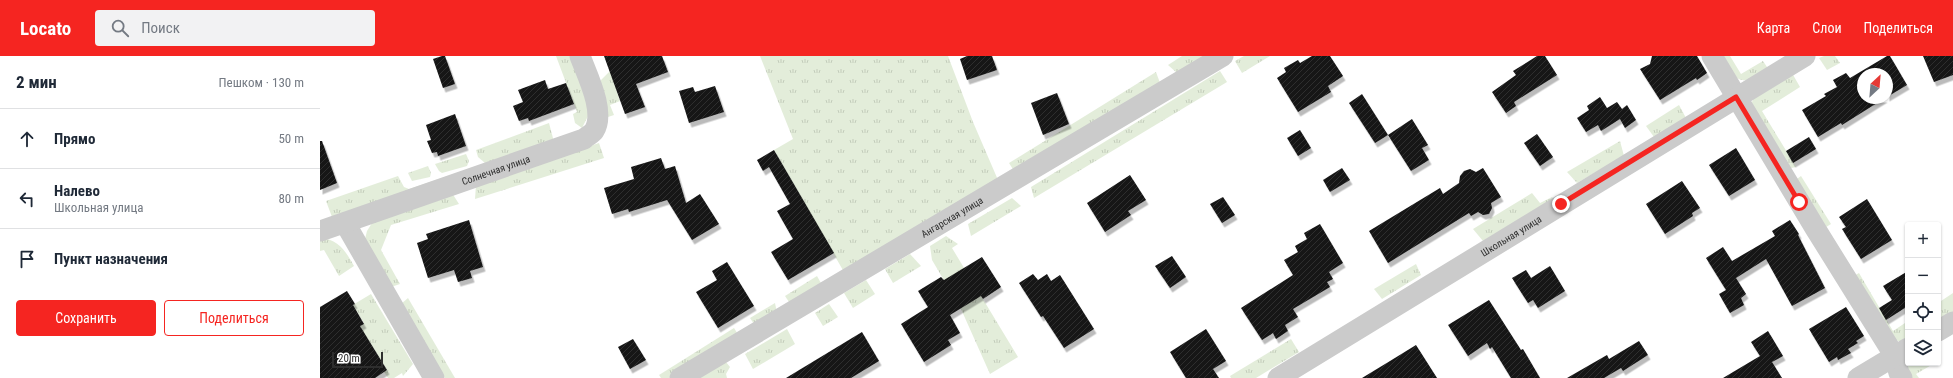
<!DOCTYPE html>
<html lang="ru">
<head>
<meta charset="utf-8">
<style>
  :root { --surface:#fff; --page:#f2f2f3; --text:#1f2937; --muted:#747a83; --line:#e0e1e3; --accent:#f52521 }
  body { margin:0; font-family:"Roboto Condensed",sans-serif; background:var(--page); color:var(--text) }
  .controls { position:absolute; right:12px; bottom:12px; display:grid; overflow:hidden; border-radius:4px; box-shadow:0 1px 3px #0004 }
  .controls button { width:36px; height:36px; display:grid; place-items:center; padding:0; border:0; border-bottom:1px solid var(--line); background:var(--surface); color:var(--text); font:20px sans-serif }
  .compass { position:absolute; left:1537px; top:12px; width:36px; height:36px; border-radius:50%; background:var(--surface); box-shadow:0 1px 3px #0004; rotate:26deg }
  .scale { position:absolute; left:12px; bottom:10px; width:51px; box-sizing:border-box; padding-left:4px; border:2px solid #2e2e2e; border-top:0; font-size:11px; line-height:14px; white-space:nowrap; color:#2e2e2e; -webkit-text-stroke:3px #fff; paint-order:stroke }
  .stop { position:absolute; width:12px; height:12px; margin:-9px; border:3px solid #f52521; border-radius:50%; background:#fff }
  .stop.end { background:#f52521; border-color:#fff; box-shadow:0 1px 4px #0008 }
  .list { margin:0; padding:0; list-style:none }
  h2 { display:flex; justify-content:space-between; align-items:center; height:52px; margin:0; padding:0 16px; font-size:17px }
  h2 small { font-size:13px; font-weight:400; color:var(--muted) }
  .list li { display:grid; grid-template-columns:26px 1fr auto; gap:12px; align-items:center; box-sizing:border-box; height:60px; padding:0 16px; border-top:1px solid var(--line) }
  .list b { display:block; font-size:15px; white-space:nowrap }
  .list p { margin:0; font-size:13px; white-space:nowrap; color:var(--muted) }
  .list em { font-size:13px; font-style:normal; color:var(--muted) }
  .actions { display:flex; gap:8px; padding:12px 16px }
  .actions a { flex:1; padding:9px 0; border:1px solid var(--accent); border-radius:4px; text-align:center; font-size:14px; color:var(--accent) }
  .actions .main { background:var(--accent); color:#fff }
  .icon { flex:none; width:22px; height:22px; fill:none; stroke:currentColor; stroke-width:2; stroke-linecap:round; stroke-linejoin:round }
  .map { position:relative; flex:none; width:1633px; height:322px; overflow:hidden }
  header { display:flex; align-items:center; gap:24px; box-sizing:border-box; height:56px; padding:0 20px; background:var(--accent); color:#fff }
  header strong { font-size:19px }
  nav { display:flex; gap:22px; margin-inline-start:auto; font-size:14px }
  .search { width:280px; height:36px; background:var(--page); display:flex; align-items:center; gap:10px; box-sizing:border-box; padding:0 14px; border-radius:4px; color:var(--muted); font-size:15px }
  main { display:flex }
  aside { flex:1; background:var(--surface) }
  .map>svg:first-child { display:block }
  .grass { fill:url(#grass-tufts) }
  .building { fill:url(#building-hatch); filter:url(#shadow) }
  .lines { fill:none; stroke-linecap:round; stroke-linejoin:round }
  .minor { stroke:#cbcbcb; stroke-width:21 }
  .route { stroke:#f52521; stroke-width:5 }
  .labels { text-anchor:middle; stroke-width:4; stroke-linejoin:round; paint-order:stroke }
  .street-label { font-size:10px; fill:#2e2e2e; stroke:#fff }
</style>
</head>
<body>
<header>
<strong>Locato</strong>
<div class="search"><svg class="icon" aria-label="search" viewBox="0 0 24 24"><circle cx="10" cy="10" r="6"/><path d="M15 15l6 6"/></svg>Поиск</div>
<nav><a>Карта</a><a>Слои</a><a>Поделиться</a></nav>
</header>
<main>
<aside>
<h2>2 мин<small>Пешком · 130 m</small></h2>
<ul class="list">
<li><svg class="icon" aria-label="ahead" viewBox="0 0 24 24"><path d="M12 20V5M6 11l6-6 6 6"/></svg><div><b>Прямо</b></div><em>50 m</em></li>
<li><svg class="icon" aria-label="left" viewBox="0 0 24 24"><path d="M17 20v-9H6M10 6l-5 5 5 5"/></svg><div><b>Налево</b><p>Школьная улица</p></div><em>80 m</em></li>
<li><svg class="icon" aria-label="arrive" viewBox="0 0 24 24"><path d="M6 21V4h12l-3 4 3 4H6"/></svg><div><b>Пункт назначения</b></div></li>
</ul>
<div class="actions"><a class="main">Сохранить</a><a>Поделиться</a></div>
</aside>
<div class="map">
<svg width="1633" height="322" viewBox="0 0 1633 322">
  <defs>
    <pattern id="grass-tufts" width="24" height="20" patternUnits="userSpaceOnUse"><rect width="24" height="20" fill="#e3edda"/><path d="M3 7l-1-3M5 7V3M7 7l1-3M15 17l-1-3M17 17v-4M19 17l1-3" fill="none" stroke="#c3ccbb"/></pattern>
    <pattern id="building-hatch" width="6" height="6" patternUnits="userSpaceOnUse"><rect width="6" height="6" fill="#151515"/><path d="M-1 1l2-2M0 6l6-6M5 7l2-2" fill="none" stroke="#2f2f2f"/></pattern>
    <filter id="shadow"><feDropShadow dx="2.5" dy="4.5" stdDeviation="0" flood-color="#0004"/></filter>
  </defs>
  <rect width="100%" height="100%" fill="#fff"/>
  <g class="grass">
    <path d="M236 0H251L268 50 269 58 262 72 255 67 253 58 257 56Z"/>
    <path d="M440 0H628L653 66 678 124 524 216 454 94 473 83Z"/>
    <path d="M862 0H885L857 17 848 9Z"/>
    <path d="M924 0H950L922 17 915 5Z"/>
    <path d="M1400 0H1410L1421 18 1443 5 1449 14C1418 31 1419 27 1400 0Z"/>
    <path d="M1504 0H1515L1520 7 1507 14 1499 2Z"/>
    <path d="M290 15 300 45 290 49 294 59 288 61 278 27Z"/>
    <path d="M900 15 907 26 714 142 711 131Z"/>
    <path d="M836 16 840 27 694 115 689 107Z"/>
    <path d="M1472 17 1480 31 1442 55 1476 111 1467 113 1433 52 1432 46 1434 41Z"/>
    <path d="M1359 49 1366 62 1334 81 1326 70Z"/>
    <path d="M229 67 234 86 165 107 158 101 156 94Z"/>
    <path d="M1300 85 1304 100 1257 127 1247 116Z"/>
    <path d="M279 87 284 102 155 143 156 129Z"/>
    <path d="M146 98 149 105 147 110 122 117 119 115 115 108Z"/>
    <path d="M108 110 111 117 110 121 92 125 88 117Z"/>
    <path d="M149 113 12 161 6 145 78 120 84 131 89 133Z"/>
    <path d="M1481 120 1511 168 1503 173 1474 125Z"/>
    <path d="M132 137 139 148 71 169 61 194 80 228 71 231 45 183 47 175 52 167Z"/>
    <path d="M1212 137 1220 147 1232 141 1234 143 1163 185 1153 173Z"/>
    <path d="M692 142 701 150 651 180 648 168Z"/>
    <path d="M626 180 638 188 632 192 698 301 670 318 641 253 612 204 610 190Z"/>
    <path d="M0 182C19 183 26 196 34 210L19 220 4 194 0 195Z"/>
    <path d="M590 198 601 210 573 227 565 213Z"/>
    <path d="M1096 208 1101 219 1062 243 1054 233Z"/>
    <path d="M1539 217 1573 275 1588 265V284L1582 286 1575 284 1532 221Z"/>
    <path d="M497 220 502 229 471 249 465 240Z"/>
    <path d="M546 224 555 238 533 252 524 237Z"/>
    <path d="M1633 237V259L1618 268V247Z"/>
    <path d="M51 238 93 308 83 320 82 317 74 322H68L64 316 67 314 48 283 36 272 44 267 36 254 26 253Z"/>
    <path d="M88 242 135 322H125L81 248Z"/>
    <path d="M455 247 457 257 436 271 430 262Z"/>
    <path d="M509 248 518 261 503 270 495 257Z"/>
    <path d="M414 272 419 280 349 322H341L339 319Z"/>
    <path d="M467 273 475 288 433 313 425 298Z"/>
    <path d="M971 283 979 296 936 322H911L910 320Z"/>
    <path d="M1588 304V307H1615L1596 318 1599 322H1588L1586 313Z"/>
    <path d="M406 306 410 311 406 318 407 322H378Z"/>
  </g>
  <g class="building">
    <path d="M122 0H125L135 28 123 32 113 3Z"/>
    <path d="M284 0H342L348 16 316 28 325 51 305 58Z"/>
    <path d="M647 0H672L677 14 647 24 640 3Z"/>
    <path d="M992 0H1010L1023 20 1008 30 1011 36 978 56 957 22 966 16 964 12 978 4 980 7Z"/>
    <path d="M1217 0H1225L1237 19 1194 46 1196 50 1186 57 1172 36 1196 19 1193 15Z"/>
    <path d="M1332 0H1377L1387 17 1377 24 1376 22 1340 44 1320 13 1330 8Z"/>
    <path d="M1567 0H1570L1587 29 1567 41V18H1543V42H1565L1522 69 1521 67 1498 81 1482 54 1506 40 1504 38 1517 31 1513 24 1526 17 1530 22Z"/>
    <path d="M1603 0H1633V19L1614 26Z"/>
    <path d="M225 24 228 33 246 27 254 48 209 65 208 62 199 65 193 50 203 46 198 34Z"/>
    <path d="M395 30 404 56 369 67 359 35 373 31 375 36Z"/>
    <path d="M737 37 749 68 723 79 711 47Z"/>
    <path d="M1042 38 1068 79 1055 87 1029 47Z"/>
    <path d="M1280 41 1287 52 1297 46 1302 53 1307 49 1316 64 1305 72 1300 63 1281 75 1278 69 1266 76 1257 62 1269 54 1267 50Z"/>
    <path d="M135 58 146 90 118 100 117 96 112 97 107 85 111 84 106 69Z"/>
    <path d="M1092 63 1108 89 1102 92 1109 104 1091 115 1068 79Z"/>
    <path d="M980 74 991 92 978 100 967 82Z"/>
    <path d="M1217 78 1233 101 1220 110 1204 87Z"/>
    <path d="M1489 81 1496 93 1473 107 1466 95Z"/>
    <path d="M0 85H2L17 127 0 134Z"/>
    <path d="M1416 92 1435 124 1409 140 1389 109Z"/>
    <path d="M454 94 514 197 468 224 451 196 473 183 457 155 470 148 449 111 443 115 437 104Z"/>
    <path d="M341 102 345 113 355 110 366 147 380 138 399 168 372 184 347 144 309 156 308 153 292 158 284 132 314 123 311 111Z"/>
    <path d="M1022 112 1030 124 1010 136 1003 124Z"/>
    <path d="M1163 112 1181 141 1171 147 1172 152 1169 158 1163 159 1158 156 1151 160 1149 157 1068 207 1049 175 1120 132 1123 138 1139 127 1140 120 1144 115 1150 113 1156 116Z"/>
    <path d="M810 119 826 144 808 155 811 159 785 176 767 147Z"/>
    <path d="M1362 125 1380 152 1372 157 1373 160 1345 178 1326 148Z"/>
    <path d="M903 141 915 159 902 167 890 148Z"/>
    <path d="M1547 143 1572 184 1541 203 1522 173 1526 171 1519 161Z"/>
    <path d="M149 164 163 211 150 215 152 222 138 226 134 214 108 222 97 187 108 183 106 178Z"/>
    <path d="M1470 164 1479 178 1478 179 1505 232 1472 250 1446 203 1416 222 1426 238 1421 242 1424 249 1410 257 1399 238 1406 234 1386 202 1403 191 1412 205 1455 180 1452 175Z"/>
    <path d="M1000 168 1023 207 1009 216 1013 223 1007 226 1010 231 973 253 978 261 965 269 968 275 956 283 953 277 942 284 921 252 973 219 964 204 978 196 975 190 987 183 984 177Z"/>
    <path d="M852 200 866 221 850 232 835 210Z"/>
    <path d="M662 201 681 231 663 243 661 240 630 259 640 277 628 284 631 289 604 306 581 268 608 251 598 235 621 221 624 224Z"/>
    <path d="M407 206 434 250 398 272 376 236 397 224 392 215Z"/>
    <path d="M1230 210 1245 235 1218 252 1213 244 1208 247 1192 222 1206 214 1211 222Z"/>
    <path d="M1588 215V250L1566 264 1559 252 1572 244 1563 230Z"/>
    <path d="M713 218 718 224 727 218 731 225 740 219 774 273 744 292 723 260 721 261 699 227Z"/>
    <path d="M27 235 35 248 33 249 44 268 40 270 67 314 55 322H0V251Z"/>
    <path d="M1169 244 1201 294 1203 293 1220 322H1191L1172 291 1170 293 1167 287 1148 300 1128 269Z"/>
    <path d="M1526 251 1544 280 1536 285 1538 287 1528 293 1531 297 1518 304 1517 301 1509 306 1489 273Z"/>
    <path d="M886 273 906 305 893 313 899 322H866L850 296Z"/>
    <path d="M1448 275 1463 300 1452 306 1462 322H1403L1440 300 1431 286Z"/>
    <path d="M542 276 559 305 531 322H466Z"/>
    <path d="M313 283 326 304 310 313 298 291Z"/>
    <path d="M1319 285 1328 299 1303 315 1301 312 1284 322H1247L1287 299 1289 303Z"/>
    <path d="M1096 289 1117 322H1042L1070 305Z"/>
  </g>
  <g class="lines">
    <g class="minor">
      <path d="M1392 0 1495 172 1574 299 1579 317 1582 322"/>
      <path d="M25 167 114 322"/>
      <path id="s1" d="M0 175 264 83C267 80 272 78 274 75 286 56 267 19 260 0"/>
      <path d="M1618 275 1633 266"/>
      <path id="s2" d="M360 322 903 0"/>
      <path id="s3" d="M958 322 1485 0"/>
      <path d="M1538 322 1588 292"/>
    </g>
  </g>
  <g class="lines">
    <path class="route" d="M1241 148 1416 41 1479 146"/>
  </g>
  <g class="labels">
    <g class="street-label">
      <text dy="4" stroke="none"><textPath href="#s1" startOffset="186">Солнечная улица</textPath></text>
      <text dy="4" stroke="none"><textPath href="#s2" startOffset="316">Ангарская улица</textPath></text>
      <text dy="4" stroke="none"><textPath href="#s3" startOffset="273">Школьная улица</textPath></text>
    </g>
  </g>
</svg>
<div class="controls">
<button>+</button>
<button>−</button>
<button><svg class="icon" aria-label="locate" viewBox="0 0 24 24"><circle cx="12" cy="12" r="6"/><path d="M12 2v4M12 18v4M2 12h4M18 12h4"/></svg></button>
<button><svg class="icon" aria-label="layers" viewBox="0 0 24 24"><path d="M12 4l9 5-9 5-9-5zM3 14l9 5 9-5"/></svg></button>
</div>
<svg class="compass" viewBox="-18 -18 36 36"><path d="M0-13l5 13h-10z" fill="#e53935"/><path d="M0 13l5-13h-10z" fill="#747a83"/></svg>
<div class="scale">20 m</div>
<div class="stop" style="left:1479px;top:146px"></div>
<div class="stop end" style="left:1241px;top:148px"></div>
</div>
</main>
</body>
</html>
